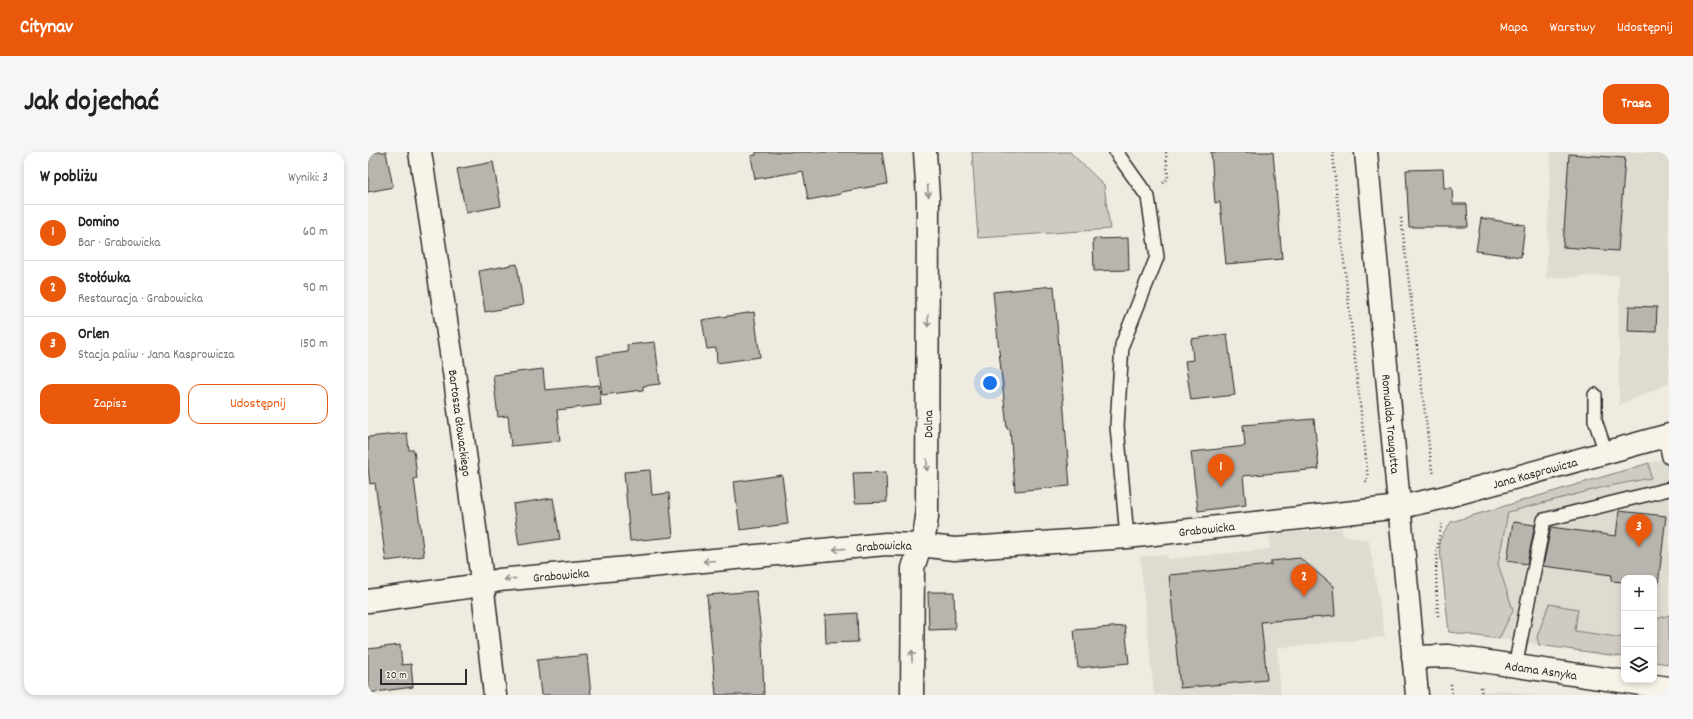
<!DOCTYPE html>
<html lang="pl">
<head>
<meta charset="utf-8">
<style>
  :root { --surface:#fff; --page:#f6f6f6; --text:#222; --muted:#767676; --line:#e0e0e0; --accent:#ea580c }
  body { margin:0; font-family:Dekko,sans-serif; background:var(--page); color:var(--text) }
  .controls { position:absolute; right:12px; bottom:12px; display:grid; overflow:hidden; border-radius:8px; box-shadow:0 2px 6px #0003 }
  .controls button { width:36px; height:36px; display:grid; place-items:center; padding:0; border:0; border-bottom:1px solid var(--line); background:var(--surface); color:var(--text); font:20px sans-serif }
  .scale { position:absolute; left:12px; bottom:10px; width:87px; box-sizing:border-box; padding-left:4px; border:2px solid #2b2b2b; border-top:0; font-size:11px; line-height:14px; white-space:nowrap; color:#2b2b2b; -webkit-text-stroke:3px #f7f3e8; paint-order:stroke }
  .you { position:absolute; left:622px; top:231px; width:14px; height:14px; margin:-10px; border:3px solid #fff; border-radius:50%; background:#1a73e8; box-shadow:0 0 0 6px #1a73e833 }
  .badge { display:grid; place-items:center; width:26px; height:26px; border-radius:50%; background:var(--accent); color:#fff; font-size:13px; font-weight:700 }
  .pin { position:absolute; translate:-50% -33px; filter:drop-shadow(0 1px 2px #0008) }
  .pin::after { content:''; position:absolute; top:21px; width:14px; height:12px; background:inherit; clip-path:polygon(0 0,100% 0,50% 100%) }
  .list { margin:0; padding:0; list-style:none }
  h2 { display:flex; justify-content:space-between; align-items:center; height:52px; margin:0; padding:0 16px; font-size:17px }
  h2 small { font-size:13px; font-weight:400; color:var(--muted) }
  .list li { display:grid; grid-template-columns:26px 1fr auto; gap:12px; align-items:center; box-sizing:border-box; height:56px; padding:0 16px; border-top:1px solid var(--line) }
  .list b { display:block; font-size:15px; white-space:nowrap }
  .list p { margin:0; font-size:13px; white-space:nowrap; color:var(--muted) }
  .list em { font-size:13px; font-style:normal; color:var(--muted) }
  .actions { display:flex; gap:8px; padding:12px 16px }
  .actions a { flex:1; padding:9px 0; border:1px solid var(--accent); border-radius:12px; text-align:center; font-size:14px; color:var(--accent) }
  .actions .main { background:var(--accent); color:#fff }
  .icon { flex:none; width:22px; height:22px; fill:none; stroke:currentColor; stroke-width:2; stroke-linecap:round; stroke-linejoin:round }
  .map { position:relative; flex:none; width:1301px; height:543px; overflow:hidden; border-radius:12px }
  header { display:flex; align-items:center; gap:24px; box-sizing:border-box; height:56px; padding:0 20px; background:var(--accent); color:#fff }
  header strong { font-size:19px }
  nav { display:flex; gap:22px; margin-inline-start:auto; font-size:14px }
  .intro { display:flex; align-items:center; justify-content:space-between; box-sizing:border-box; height:96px; padding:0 24px }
  h1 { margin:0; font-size:28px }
  .button { padding:10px 18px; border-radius:12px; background:var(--accent); color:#fff; font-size:14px; font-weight:700 }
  main { display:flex; gap:24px; padding:0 24px }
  aside { flex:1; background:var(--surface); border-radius:12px; box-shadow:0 2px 6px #0003 }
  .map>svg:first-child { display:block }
  .built { fill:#dedbd1 }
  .green { fill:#cfcbc2; stroke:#7d7b76 }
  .building { fill:#b8b5ae; stroke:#2b2b2b }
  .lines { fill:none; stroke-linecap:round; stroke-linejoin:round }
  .lane-casing { stroke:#2b2b2b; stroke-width:16 }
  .street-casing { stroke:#2b2b2b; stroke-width:25 }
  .secondary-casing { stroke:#2b2b2b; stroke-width:25 }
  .path { stroke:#2b2b2b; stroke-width:2.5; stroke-dasharray:1 3; stroke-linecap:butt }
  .lane { stroke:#f7f3e8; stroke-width:13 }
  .street { stroke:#f7f3e8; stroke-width:22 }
  .secondary { stroke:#f7f3e8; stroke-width:22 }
  .oneway { stroke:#918f8a }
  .labels { text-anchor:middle; stroke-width:3; stroke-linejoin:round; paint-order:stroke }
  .street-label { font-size:13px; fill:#2b2b2b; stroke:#f7f3e8 }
</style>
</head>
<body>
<header>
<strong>Citynav</strong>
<nav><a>Mapa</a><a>Warstwy</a><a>Udostępnij</a></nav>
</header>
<div class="intro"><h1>Jak dojechać</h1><a class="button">Trasa</a></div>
<main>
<aside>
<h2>W pobliżu<small>Wyniki: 3</small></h2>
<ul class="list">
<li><span class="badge">1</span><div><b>Domino</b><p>Bar · Grabowicka</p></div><em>60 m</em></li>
<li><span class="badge">2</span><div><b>Stołówka</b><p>Restauracja · Grabowicka</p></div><em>90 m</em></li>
<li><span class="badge">3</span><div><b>Orlen</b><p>Stacja paliw · Jana Kasprowicza</p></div><em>150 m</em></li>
</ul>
<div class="actions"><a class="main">Zapisz</a><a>Udostępnij</a></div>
</aside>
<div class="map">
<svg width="1301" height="543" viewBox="0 0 1301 543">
  <rect width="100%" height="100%" fill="#efebe0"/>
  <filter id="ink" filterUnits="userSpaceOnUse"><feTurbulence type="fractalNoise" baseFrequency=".025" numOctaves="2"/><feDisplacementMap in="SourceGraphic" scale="8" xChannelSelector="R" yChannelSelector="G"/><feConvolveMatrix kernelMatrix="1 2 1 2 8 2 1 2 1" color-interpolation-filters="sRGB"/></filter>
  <g filter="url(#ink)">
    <g class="built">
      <path d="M1183 0H1301V232L1251 253V123L1178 126Z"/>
      <path d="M1301 306V463L1286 468V426H1256V486L1206 479 1169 485 1171 493 1131 487 1145 458 1130 412 1140 360 1236 335 1283 326 1281 311Z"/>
      <path d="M974 376 975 383 1001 389 1017 485 909 496 913 543H786L772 404 799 403 800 407 902 397 901 383Z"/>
      <path d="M1132 538 1171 543H1104L1106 541Z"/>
    </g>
    <g class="green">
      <path d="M604 0H702L736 33 742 77 610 86Z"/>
      <path d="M1281 311 1283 326 1236 335 1140 360 1130 412 1145 458 1131 487 1081 480 1071 389 1083 370Z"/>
      <path d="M1181 452 1210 457 1207 479 1256 486V505L1171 493 1169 485Z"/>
      <path d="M1301 463V512L1286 510V468Z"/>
    </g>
    <g class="building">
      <path d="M0 0H18L25 35 0 40Z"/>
      <path d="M388 0H514L519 32 473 40V42L440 48 435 19 387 27 383 4 388 3Z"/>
      <path d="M843 0H905L914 107 858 112 852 50 847 51Z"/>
      <path d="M1201 2 1257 6 1250 99 1195 95Z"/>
      <path d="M125 10 133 54 98 61 89 17Z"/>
      <path d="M1075 17 1076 36H1084L1085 52H1099L1100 75H1041L1038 18Z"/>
      <path d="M1113 66 1157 73 1153 105 1108 99Z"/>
      <path d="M760 86 761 118 726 119 725 87Z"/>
      <path d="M149 112 155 153 117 160 111 119Z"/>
      <path d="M686 134 702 334 647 339 642 277H639L625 140Z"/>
      <path d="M1261 154 1289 155 1288 180 1260 179Z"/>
      <path d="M386 160 392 205 349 211 348 196 339 197 334 168Z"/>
      <path d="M859 182 867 243 823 248 817 209 825 208 823 187Z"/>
      <path d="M287 190 292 232 275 234V238L234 243 229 204 260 200 259 193Z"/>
      <path d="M175 217 177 238 231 233 233 253 189 258 192 289 143 294 140 264 130 265 125 223Z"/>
      <path d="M946 267 951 317 875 324 878 353 830 359 823 300 877 294 875 273Z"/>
      <path d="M39 281 41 298H46L49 326 46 327 56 404 18 409 7 331 2 332 0 315V285Z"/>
      <path d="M282 318 284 343 301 341 305 385 262 389 256 320Z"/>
      <path d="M518 320 519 350 487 351 485 321Z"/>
      <path d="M414 323 420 372 372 378 366 330Z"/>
      <path d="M185 346 192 387 151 393 145 352Z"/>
      <path d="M1251 359 1298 364 1290 434 1286 433V426H1256V430L1243 429 1244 423 1175 414 1183 375 1248 384Z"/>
      <path d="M1145 370 1167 373 1159 412 1139 409Z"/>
      <path d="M932 406 965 434 967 464 893 470 899 528 812 536 801 423 903 413V409Z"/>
      <path d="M388 439 394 489 396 543H348L339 443Z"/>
      <path d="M560 440H586L587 477 561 478Z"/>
      <path d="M489 461 490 490 458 491 457 463Z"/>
      <path d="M757 474 761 511 710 516 706 478Z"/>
      <path d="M32 493 34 513 43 512 45 535 0 541V497Z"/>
      <path d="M219 503 223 543H173L169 508Z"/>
    </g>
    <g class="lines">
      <defs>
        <g id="lane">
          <path d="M748 0 780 45 789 105 754 193 749 274 759 385"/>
          <path d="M1227 243V268L1238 301"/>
          <path d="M1297 285 1301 305"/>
          <path d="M1147 515 1176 368 1301 337"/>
        </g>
        <g id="street">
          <path id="s1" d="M52 0 86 220 112 413 127 543"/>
          <path id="s2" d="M0 449 113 433 131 428 518 392 552 393 586 397 759 385 1032 355 1073 346 1301 283"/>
          <path id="s3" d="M1045 505 1080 504 1301 536"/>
          <path id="s4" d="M544 543 545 416 557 379 559 365 560 46 557 0"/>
        </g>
        <g id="secondary">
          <path id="s5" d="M998 0 1049 543"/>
        </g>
      </defs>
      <use href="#lane" class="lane-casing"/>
      <use href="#street" class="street-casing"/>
      <use href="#secondary" class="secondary-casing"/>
      <g class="path">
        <path d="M965 0 968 38 997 297 1000 328 996 332"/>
        <path d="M795 31 800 26 798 0"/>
        <path d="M1033 66 1064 318 1066 321"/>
        <path d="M1070 464C1068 433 1066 403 1074 372"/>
        <path d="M1083 532 1084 543"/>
        <path d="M1113 535 1114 543"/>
      </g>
      <use href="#lane" class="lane"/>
      <use href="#street" class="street"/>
      <use href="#secondary" class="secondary"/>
    </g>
    <defs><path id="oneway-shaft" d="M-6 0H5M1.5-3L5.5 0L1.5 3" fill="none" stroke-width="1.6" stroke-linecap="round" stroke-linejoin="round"/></defs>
    <g class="oneway">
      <use href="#oneway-shaft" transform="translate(560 39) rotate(85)"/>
      <use href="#oneway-shaft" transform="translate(560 169) rotate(90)"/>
      <use href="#oneway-shaft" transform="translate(559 313) rotate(90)"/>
      <use href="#oneway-shaft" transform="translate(471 397) rotate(175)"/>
      <use href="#oneway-shaft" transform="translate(341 409) rotate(175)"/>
      <use href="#oneway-shaft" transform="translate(142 427) rotate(175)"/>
      <use href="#oneway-shaft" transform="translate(544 504) rotate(-90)"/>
    </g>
  </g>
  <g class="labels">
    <g class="street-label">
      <text dy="5" stroke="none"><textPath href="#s1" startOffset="274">Bartosza Głowackiego</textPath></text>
      <text dy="5" stroke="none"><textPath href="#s5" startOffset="273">Romualda Traugutta</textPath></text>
      <text dy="5" stroke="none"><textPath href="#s4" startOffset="273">Dolna</textPath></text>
      <text dy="5" stroke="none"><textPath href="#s2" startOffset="1177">Jana Kasprowicza</textPath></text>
      <text dy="5" stroke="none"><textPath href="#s2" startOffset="843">Grabowicka</textPath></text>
      <text dy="5" stroke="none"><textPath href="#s2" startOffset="519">Grabowicka</textPath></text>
      <text dy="5" stroke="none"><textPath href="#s2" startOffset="195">Grabowicka</textPath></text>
      <text dy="5" stroke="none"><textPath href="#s3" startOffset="129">Adama Asnyka</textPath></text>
    </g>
  </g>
</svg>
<div class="controls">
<button>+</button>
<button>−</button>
<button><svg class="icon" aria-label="layers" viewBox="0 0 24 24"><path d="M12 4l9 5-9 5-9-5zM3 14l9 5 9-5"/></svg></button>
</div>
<div class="scale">20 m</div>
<div class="you"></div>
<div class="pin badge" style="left:853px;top:335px">1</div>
<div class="pin badge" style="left:936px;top:445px">2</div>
<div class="pin badge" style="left:1271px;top:395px">3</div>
</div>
</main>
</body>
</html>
